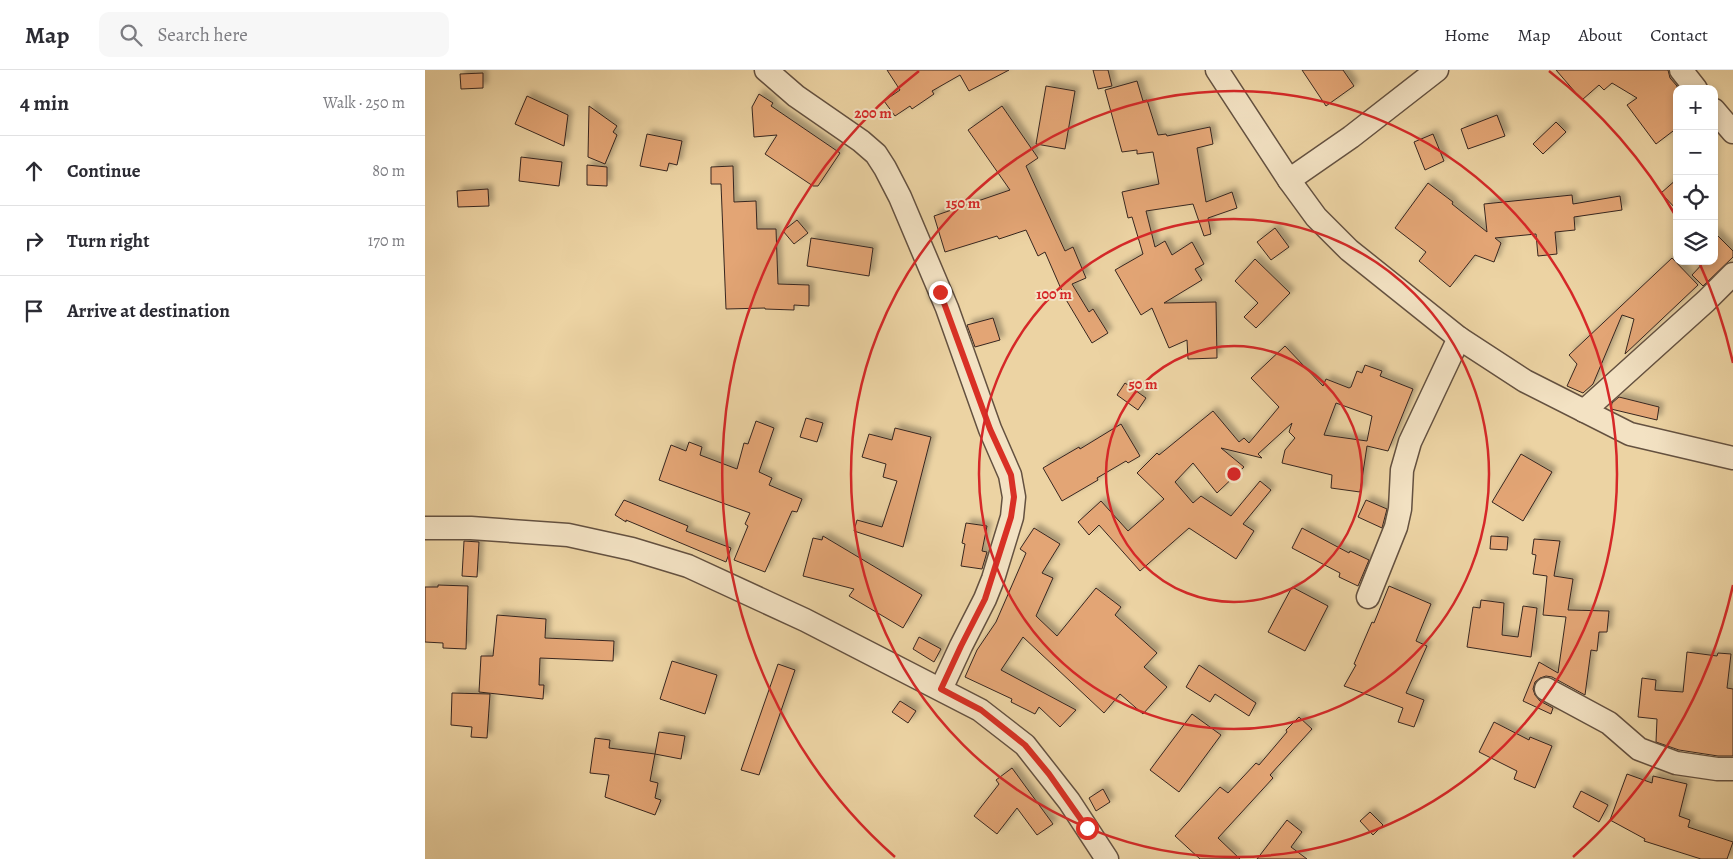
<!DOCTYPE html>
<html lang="en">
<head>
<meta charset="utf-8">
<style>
  :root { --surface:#fff; --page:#f7f7f7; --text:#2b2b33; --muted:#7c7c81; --line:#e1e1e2 }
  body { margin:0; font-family:Alegreya,serif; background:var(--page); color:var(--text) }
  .controls { position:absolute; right:15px; top:15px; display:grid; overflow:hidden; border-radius:10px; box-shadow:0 2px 8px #0003 }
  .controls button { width:45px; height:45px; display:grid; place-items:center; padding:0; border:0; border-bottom:1px solid var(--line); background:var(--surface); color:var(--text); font:25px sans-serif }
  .stop { position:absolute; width:15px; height:15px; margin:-11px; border:4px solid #d93025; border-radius:50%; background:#fff }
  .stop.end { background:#d93025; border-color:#fff; box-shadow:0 1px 5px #0008 }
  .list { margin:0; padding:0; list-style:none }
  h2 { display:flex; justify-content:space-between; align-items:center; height:65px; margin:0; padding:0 20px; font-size:21px }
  h2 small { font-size:16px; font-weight:400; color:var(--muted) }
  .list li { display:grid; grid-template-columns:32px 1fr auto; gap:15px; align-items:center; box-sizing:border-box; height:70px; padding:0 20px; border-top:1px solid var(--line) }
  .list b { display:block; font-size:19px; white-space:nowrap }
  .list em { font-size:16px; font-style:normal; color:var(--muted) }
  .icon { flex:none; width:28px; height:28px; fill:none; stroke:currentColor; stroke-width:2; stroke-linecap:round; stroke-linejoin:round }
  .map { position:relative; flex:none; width:1308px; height:789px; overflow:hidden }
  header { display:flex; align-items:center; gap:30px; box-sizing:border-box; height:70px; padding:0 25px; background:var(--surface); border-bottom:1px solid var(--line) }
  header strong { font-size:24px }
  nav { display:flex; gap:28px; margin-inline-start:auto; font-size:18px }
  .search { width:350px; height:45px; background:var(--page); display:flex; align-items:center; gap:12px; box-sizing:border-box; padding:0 18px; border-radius:10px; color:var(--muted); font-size:19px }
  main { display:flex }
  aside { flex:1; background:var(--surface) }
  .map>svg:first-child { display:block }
  .building { fill:#e3a575; stroke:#37261f; fill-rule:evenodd; filter:url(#shadow) }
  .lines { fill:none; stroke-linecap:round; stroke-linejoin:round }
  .minor-casing { stroke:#645140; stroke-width:25 }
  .minor { stroke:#f3e2c3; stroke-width:22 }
  .route { stroke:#d93025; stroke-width:6 }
  .ring { fill:none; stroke:#d62828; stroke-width:2.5 }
  .centre { fill:#d62828; stroke:#f3e2c3; stroke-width:2.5 }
  .ring-label { font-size:15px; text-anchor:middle; font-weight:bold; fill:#d62828; stroke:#f3e2c3; stroke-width:4; stroke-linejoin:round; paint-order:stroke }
</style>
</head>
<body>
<header>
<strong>Map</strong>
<div class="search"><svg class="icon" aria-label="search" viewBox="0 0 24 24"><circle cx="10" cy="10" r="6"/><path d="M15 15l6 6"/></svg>Search here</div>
<nav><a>Home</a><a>Map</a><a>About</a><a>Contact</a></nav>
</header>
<main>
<aside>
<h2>4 min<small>Walk · 250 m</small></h2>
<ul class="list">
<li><svg class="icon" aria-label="ahead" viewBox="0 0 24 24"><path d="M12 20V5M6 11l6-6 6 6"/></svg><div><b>Continue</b></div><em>80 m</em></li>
<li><svg class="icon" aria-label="right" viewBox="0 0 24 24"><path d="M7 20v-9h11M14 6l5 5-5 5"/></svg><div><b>Turn right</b></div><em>170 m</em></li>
<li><svg class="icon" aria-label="arrive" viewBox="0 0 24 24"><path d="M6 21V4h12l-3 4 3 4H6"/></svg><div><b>Arrive at destination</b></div></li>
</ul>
</aside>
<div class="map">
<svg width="1308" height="789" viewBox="0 0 1308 789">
  <defs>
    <filter id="shadow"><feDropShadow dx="4.5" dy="-4.5" stdDeviation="2.5" flood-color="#0004"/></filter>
  </defs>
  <rect width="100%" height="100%" fill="#ecd3a3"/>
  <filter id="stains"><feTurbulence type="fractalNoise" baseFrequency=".004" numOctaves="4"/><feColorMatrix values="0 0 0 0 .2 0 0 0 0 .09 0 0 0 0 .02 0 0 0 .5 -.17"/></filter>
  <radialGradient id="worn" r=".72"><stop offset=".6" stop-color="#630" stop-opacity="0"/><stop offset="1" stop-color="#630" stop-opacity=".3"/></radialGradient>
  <g class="building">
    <path d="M462 0H584L544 21 535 5 507 21 509 24 487 39 485 36 470 46 459 31 475 20Z"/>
    <path d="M668 0H683L687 16 673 19Z"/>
    <path d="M877 0H918L929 16 901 36Z"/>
    <path d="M1131 0H1243L1245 8 1252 16V58L1231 74 1202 35 1212 28 1187 13 1179 20 1174 15 1157 30Z"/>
    <path d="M58 3V18L36 19 35 4Z"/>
    <path d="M712 11 718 31 722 30 733 65 741 64 742 66 785 57 788 74 772 78 781 132 807 122 812 138 783 148 786 164 779 166 768 134 721 141 730 177 740 171 747 185 767 172 779 194 770 199 777 210 739 233 791 232 792 288 763 289 762 270 744 278 727 238 716 245 690 200 718 184 707 147 703 148 697 122 734 114 728 82 712 84V80L697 82 680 20Z"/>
    <path d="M621 16 650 21 640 79 611 74Z"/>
    <path d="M334 24 348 33 346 36 415 83 393 116H388L340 84 352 65 329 67 327 37Z"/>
    <path d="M102 26 143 45 139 76 90 54Z"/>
    <path d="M164 36 192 56 188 62 192 65 180 94 163 87Z"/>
    <path d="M577 36 613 88 601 96 640 181 648 177 661 208 647 214 664 242 668 239 683 263 667 273 640 228 620 182 613 186 601 160 574 169 572 166 520 182 509 146 585 120 543 60Z"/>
    <path d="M1072 45 1080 66 1043 79 1036 59Z"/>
    <path d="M1131 52 1141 62 1118 84 1108 74Z"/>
    <path d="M222 64 257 71 252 95 244 93 242 101 215 96Z"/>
    <path d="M1008 64 1019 91 1000 100 989 72Z"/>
    <path d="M96 87 137 92 134 116 94 111Z"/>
    <path d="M162 95 182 97V116L162 115Z"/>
    <path d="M308 96 309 132 331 131 332 159H351L353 214 384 215V236L369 235V240L340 239V238L301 239 296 114H286V97Z"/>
    <path d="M1252 109V140L1236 123Z"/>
    <path d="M1003 113 1028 132 1027 134 1062 162 1059 134 1147 125 1148 134 1195 126 1197 140 1149 147 1150 160 1130 162 1132 184 1113 186 1111 164 1070 168 1076 173 1069 192 1050 185 1025 217 994 191 1001 182 970 158Z"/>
    <path d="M63 119 64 136 33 137 32 121Z"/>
    <path d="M372 150 383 163 369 174 358 161Z"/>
    <path d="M850 158 864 177 846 190 832 172Z"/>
    <path d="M1289 162 1308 181V187L1278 216 1267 205 1280 191H1289Z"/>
    <path d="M386 168 448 178 444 206 382 196Z"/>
    <path d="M1247 188 1273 215 1200 284 1209 249 1197 245 1168 314 1158 323 1142 316 1152 294 1144 285Z"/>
    <path d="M830 189 865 223 831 258 819 247 833 233 810 211Z"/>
    <path d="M568 248 575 270 550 277 542 255Z"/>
    <path d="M860 276 898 316 901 309 924 318 926 317 932 301 937 303 940 295 957 301 955 306 988 319 963 381 942 376 935 422 906 418 907 405 857 393 860 380 870 368 864 362 867 353 833 384 837 388 796 378 819 397 792 423 768 393 750 412 768 433 776 426 806 446 835 411 846 420 818 454 829 461 811 489 764 458 715 501 674 455 664 465 653 452 676 431 703 461 739 429 712 403 732 383 734 385 788 341 814 372 819 368 824 373 854 337 826 308ZM911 333 947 346 942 371 899 365Z"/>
    <path d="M700 313 721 328 713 340 692 325Z"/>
    <path d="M1194 327 1234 337 1232 350 1186 339 1187 333Z"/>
    <path d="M381 348 398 353 392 372 375 367Z"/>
    <path d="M331 351 349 358 334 402 347 408 344 415 377 429 372 442 367 441 340 502 309 490 323 456 320 454 325 443 234 410 246 375 261 381 264 372 277 377 275 385 312 399 319 373 323 374Z"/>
    <path d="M696 354 715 386 703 393 701 391 672 408 673 410 637 431 618 398 654 377 655 379Z"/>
    <path d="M470 358 506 367 478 477 429 461 432 450 457 457 472 411 458 407 461 394 437 387 444 364 467 370Z"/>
    <path d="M1096 384 1127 402 1098 451 1067 432Z"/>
    <path d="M199 430 263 456 261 461 306 478 301 492 201 450V452L190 445Z"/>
    <path d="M941 430 962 439 957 458 933 447Z"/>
    <path d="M541 453 562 456 557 481 562 482 557 499 536 496 540 474 537 473Z"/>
    <path d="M609 458 635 474 617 503 628 508 611 546 632 566 671 518 696 537 690 545 732 583 719 597 742 617 718 644 695 624 679 643 598 567 576 600 651 640 635 657 614 637 610 644 586 632 587 629 540 607 552 580 571 552 601 483 595 479Z"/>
    <path d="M877 458 924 483 925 481 944 490 933 516 914 507 915 503 867 478Z"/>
    <path d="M398 466 497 525 478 558 424 526 429 519 378 506 388 468 397 470Z"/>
    <path d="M1066 466 1083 467 1082 480 1065 479Z"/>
    <path d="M1109 469 1135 471 1129 506 1148 509 1143 540 1184 541 1182 562H1174L1172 581 1166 580 1160 625 1127 607 1121 606 1115 608 1110 612 1108 619 1110 625 1115 631 1128 638 1126 644 1098 631 1114 592 1133 603 1141 547 1118 545 1122 506 1108 504 1111 485 1107 484Z"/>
    <path d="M39 471 54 472 52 507 37 506Z"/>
    <path d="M13 515 43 516 41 579 18 578V573L0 572V517H13Z"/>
    <path d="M964 516 1006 534 991 571 1002 576 981 623 999 630 989 657 973 652 978 638 919 616 931 595 929 594 947 552 949 553Z"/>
    <path d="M867 517 903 536 880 581 843 562Z"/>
    <path d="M1056 530 1079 533 1077 565 1093 567 1098 536 1112 538 1106 587 1042 577 1048 537 1055 538Z"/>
    <path d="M72 545 121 549 120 568 189 571 188 591 115 588 114 615H119L118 629 54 622 56 586H68Z"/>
    <path d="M494 567 516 579 509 592 488 579Z"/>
    <path d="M1262 582 1292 586 1293 583 1306 584 1302 618 1308 619V686H1293L1254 680 1231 672 1232 649 1213 647 1217 608 1231 610 1230 620 1258 622Z"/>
    <path d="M247 591 292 605 280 644 235 629Z"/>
    <path d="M353 594 370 600 334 705 316 700Z"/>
    <path d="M774 595 831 633 824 646 790 624 785 632 761 617Z"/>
    <path d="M27 623 65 624 62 668 46 667 47 657 26 655Z"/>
    <path d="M475 631 491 641 483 653 467 642Z"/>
    <path d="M767 644 796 665 754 722 725 700Z"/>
    <path d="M874 647 887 659 845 705 848 708 793 768 815 789H775L750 766 795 717 803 723 831 693 834 695 862 662 861 660Z"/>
    <path d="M1069 652 1104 670 1105 667 1127 676 1110 718 1089 709 1092 701 1054 682Z"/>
    <path d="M234 662 260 666 256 689 230 684Z"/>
    <path d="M170 668 185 670 184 678 230 684 225 711 233 713 230 728 236 730 230 745 180 727 184 705 165 703Z"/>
    <path d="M587 698 628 754 612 765 592 738 572 764 549 746 574 714 571 710Z"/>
    <path d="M1202 704 1227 713 1228 706 1262 714 1254 746 1265 750 1263 757 1308 772 1302 789H1276L1219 771 1220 769 1185 750Z"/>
    <path d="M678 719 685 732 671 741 664 728Z"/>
    <path d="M1156 721 1183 735 1174 752 1148 737Z"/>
    <path d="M945 742 958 755 948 765 935 751Z"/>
    <path d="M862 750 877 762 866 777 882 789H832Z"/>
  </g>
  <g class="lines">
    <defs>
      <g id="minor">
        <path d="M341 0 371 26 436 71 451 84 460 98 475 127 522 238 565 359 585 405 589 427 587 447 568 509 560 529 536 576 516 619"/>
        <path d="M792 0 864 110 891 147 924 180 1034 268 1100 311 1205 364 1308 388"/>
        <path d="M1256 0 1271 19"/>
        <path d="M1289 40 1308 62"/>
        <path d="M864 110 926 67 1012 0"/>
        <path d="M1159 341 1281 231 1308 204"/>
        <path d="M0 458H46L143 465 207 479 263 496 380 550 555 640 600 675 644 731 682 789"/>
        <path d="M943 527 971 457 975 439 977 400 985 372 1034 268"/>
        <path d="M1121 619 1184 653 1214 679 1251 693 1292 699H1308"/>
      </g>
    </defs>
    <use href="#minor" class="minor-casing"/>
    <use href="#minor" class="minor"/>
  </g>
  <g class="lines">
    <path class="route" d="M515 222 565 359 586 405 589 427 586 447 560 529 536 576 516 619 556 640 600 675 624 704 662 758"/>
  </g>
  <g class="ring">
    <circle cx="809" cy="404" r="128"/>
    <circle cx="809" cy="404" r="255"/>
    <circle cx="809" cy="404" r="383"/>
    <path d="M1308 515A511 511 0 0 1 1148 787M470 787A511 511 0 0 1 494 1M1124 1A511 511 0 0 1 1252 148M1274 192A511 511 0 0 1 1308 293"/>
  </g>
  <circle cx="809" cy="404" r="8" class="centre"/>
  <g class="ring-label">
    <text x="448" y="48">200 m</text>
    <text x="538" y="138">150 m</text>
    <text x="629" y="229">100 m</text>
    <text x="718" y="319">50 m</text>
  </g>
  <rect width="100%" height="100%" filter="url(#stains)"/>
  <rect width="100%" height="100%" fill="url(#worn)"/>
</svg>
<div class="controls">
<button>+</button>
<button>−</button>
<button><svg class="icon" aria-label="locate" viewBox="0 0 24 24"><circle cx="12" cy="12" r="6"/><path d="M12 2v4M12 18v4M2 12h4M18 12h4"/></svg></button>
<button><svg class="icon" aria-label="layers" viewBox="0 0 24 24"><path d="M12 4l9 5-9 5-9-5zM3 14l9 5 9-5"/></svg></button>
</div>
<div class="stop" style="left:662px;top:758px"></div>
<div class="stop end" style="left:515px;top:222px"></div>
</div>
</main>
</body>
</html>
